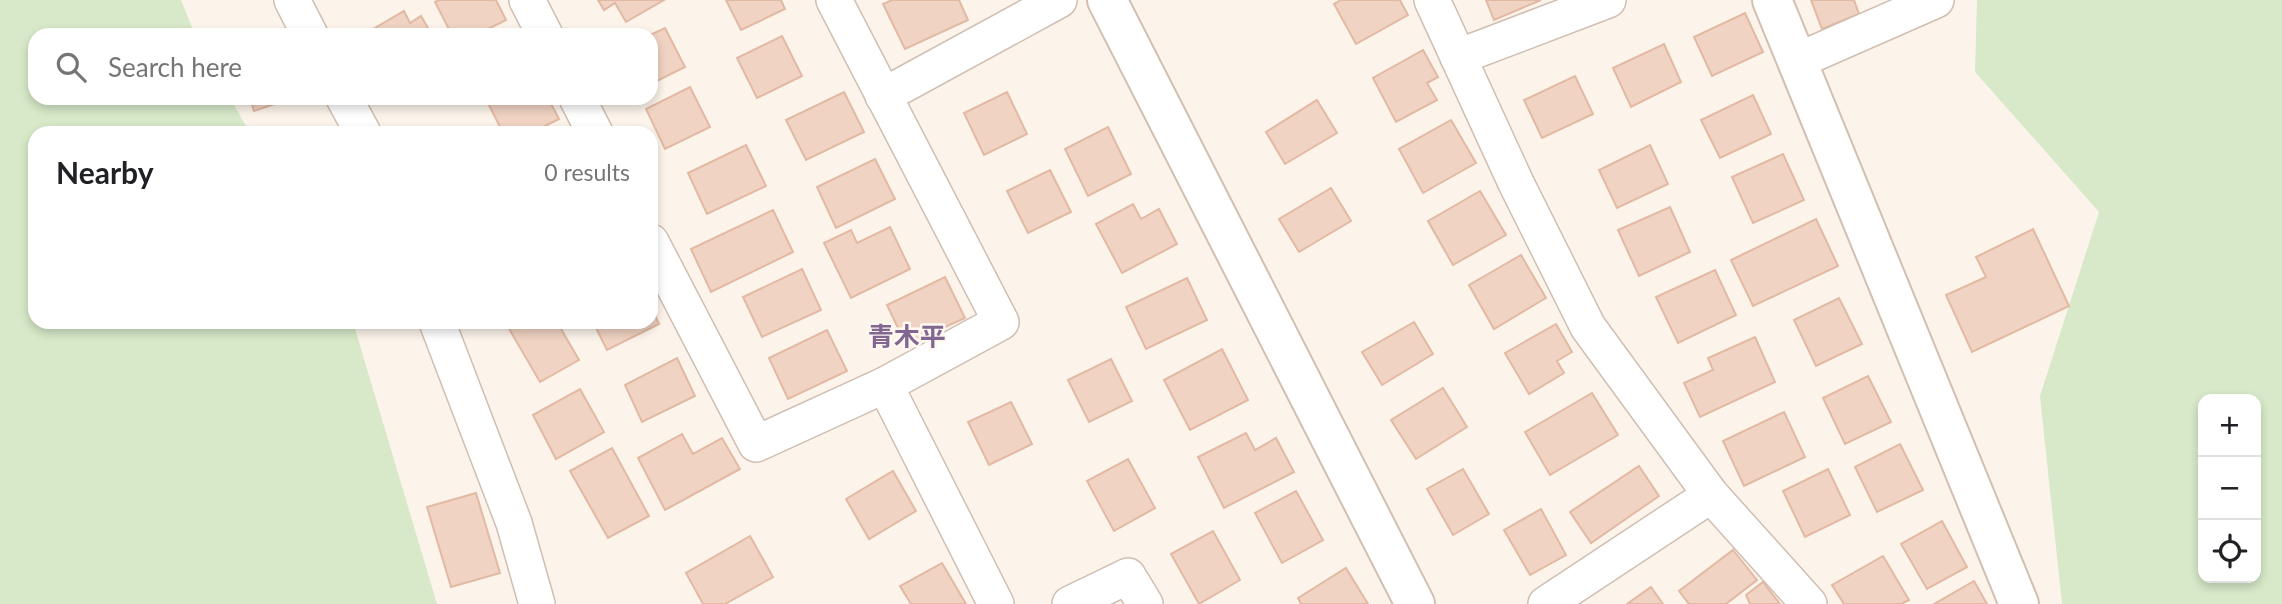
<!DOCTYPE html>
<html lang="en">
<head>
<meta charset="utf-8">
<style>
  :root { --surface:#fff; --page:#f2f2f2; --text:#202124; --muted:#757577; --line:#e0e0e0 }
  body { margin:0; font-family:Lato,"Noto Sans JP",sans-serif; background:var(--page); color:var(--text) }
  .controls { position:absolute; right:21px; bottom:21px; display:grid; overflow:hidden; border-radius:14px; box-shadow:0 4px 10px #0003 }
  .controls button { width:63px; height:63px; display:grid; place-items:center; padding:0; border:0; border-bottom:2px solid var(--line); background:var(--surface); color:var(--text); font:35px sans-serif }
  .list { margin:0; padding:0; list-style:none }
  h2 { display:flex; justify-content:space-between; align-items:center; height:91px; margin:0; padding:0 28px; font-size:30px }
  h2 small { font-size:23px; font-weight:400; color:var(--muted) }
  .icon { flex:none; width:38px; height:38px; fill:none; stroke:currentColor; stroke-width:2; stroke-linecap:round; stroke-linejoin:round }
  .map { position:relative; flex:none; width:2282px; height:604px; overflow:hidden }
  .search { position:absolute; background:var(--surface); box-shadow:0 4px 10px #0003; left:28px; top:28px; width:630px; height:77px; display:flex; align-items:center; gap:18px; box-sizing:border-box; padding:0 24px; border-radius:21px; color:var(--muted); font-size:26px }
  .panel { position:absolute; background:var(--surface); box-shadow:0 4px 10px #0003; left:28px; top:126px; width:630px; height:203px; border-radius:21px }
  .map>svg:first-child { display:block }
  .green { fill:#d7e9c8; fill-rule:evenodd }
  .building { fill:#f0d3c2; stroke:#e2b9a3; stroke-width:2 }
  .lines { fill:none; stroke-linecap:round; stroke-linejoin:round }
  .street-casing { stroke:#d0beb2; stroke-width:38 }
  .secondary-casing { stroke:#d3beb0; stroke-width:42 }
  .street { stroke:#fff; stroke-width:35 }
  .secondary { stroke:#fff; stroke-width:38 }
  .labels { text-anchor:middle; stroke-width:5; stroke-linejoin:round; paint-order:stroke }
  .quarter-label { font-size:26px; font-weight:bold; fill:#816691; stroke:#fef8f0 }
</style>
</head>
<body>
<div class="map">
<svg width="2282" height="604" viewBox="0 0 2282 604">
  <rect width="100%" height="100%" fill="#fcf4ea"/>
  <g class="green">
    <path d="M0 0H181L195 35H35V98H230L250 133H35V322H353L437 604H0Z"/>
    <path d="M1977 0H2282V604H2062L2040 396 2099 212 1975 72ZM2203 399H2256V578H2203Z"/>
  </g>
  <g class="building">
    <path d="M439 0H496L506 20 476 35H452L435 2Z"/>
    <path d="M598 0H664L626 22 615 3 604 10Z"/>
    <path d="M726 0H781L785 9 741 30Z"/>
    <path d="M892 0H959L968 20 905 49 883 4Z"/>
    <path d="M1341 0H1400L1408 15 1356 44 1334 4Z"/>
    <path d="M1486 0H1541L1494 20Z"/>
    <path d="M1811 0H1854L1859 14 1822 29Z"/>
    <path d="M404 11 410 23 421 16 432 35H363Z"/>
    <path d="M1745 13 1763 52 1712 76 1694 37Z"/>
    <path d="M665 28 685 67 651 84 650 35Z"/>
    <path d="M782 36 802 76 757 98 737 58Z"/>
    <path d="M1664 44 1681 82 1631 107 1613 68Z"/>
    <path d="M1423 50 1438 77 1427 83 1437 100 1396 122 1373 78Z"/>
    <path d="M1575 76 1593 114 1542 138 1524 100Z"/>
    <path d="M690 87 710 127 665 149 646 109Z"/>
    <path d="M844 92 864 132 806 160 786 120Z"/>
    <path d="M1007 92 1027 134 984 155 964 113Z"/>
    <path d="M1753 95 1771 134 1720 158 1701 120Z"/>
    <path d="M250 98H293L254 111Z"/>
    <path d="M494 98H548L559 119 531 133H503L487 101Z"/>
    <path d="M1317 100 1337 133 1285 164 1266 132Z"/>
    <path d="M1451 120 1476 163 1423 193 1399 149Z"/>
    <path d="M1108 127 1131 174 1088 196 1065 149Z"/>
    <path d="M746 145 766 186 707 214 688 173Z"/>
    <path d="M1650 145 1668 184 1617 208 1599 170Z"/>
    <path d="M1783 154 1804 200 1753 223 1732 177Z"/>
    <path d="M875 159 895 199 836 228 817 187Z"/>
    <path d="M1050 170 1071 212 1028 233 1007 191Z"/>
    <path d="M1331 188 1351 221 1299 252 1279 219Z"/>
    <path d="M1480 191 1506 235 1453 265 1428 221Z"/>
    <path d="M1133 204 1141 219 1159 209 1177 244 1122 273 1096 224Z"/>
    <path d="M1670 207 1690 252 1639 276 1618 230Z"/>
    <path d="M773 210 793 252 711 292 691 249Z"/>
    <path d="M1816 219 1838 266 1753 306 1731 260Z"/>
    <path d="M890 227 910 269 851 298 824 243 851 230 857 243Z"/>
    <path d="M2033 229 2069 306 1972 352 1946 295 1986 277 1976 257Z"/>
    <path d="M1521 255 1546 298 1494 329 1469 285Z"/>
    <path d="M802 269 821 310 762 337 743 297Z"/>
    <path d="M1715 270 1736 315 1678 343 1656 297Z"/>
    <path d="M945 277 965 318 906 345 887 305Z"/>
    <path d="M1187 278 1207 320 1146 349 1126 307Z"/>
    <path d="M1839 298 1862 344 1816 366 1794 320Z"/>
    <path d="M651 307 659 324 607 350 593 322H651Z"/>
    <path d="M516 322H557L579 360 540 382 508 327Z"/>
    <path d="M1414 322 1433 354 1382 385 1362 352Z"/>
    <path d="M1556 324 1572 352 1557 361 1564 373 1529 394 1505 353Z"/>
    <path d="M827 330 847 371 788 399 769 358Z"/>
    <path d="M1755 337 1775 382 1700 417 1684 383 1713 370 1708 358Z"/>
    <path d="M1222 349 1248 400 1190 430 1164 380Z"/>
    <path d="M677 358 695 396 642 422 625 385Z"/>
    <path d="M1111 359 1132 401 1089 422 1068 380Z"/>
    <path d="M1868 376 1891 422 1845 444 1823 398Z"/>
    <path d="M1443 388 1467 427 1416 459 1391 420Z"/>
    <path d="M580 389 604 432 556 459 533 415Z"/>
    <path d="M1592 393 1618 435 1550 475 1525 432Z"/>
    <path d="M1011 402 1032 444 989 465 968 422Z"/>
    <path d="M1784 412 1805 457 1744 486 1723 441Z"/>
    <path d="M1246 433 1255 450 1276 438 1294 472 1224 508 1198 457Z"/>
    <path d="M682 434 693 454 722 438 740 469 665 510 638 458Z"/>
    <path d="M1900 444 1923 490 1877 512 1855 467Z"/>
    <path d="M612 448 649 516 608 538 570 471Z"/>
    <path d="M1128 459 1155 508 1114 531 1087 481Z"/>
    <path d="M1639 466 1659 496 1591 543 1570 512Z"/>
    <path d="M1463 469 1489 514 1453 535 1427 489Z"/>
    <path d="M1828 469 1850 515 1805 537 1783 491Z"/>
    <path d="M893 471 916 511 869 539 846 499Z"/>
    <path d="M1296 491 1323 540 1282 563 1255 513Z"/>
    <path d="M476 493 500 573 451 587 427 507Z"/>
    <path d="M1541 509 1566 555 1530 575 1504 530Z"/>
    <path d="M1942 521 1967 567 1927 589 1901 544Z"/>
    <path d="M1213 531 1240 580 1199 604 1171 554Z"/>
    <path d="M750 536 773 577 725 604H703L686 573Z"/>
    <path d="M1733 550 1757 580 1726 604H1689L1679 591Z"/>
    <path d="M1883 556 1909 600 1901 604H1844L1832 585Z"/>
    <path d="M942 563 966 604H911L900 586Z"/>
    <path d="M1346 568 1368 604H1301L1298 598Z"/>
    <path d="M1974 581 1987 604H1934Z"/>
    <path d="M1763 582 1780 604H1750L1746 595Z"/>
    <path d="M1651 587 1663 604H1627Z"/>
  </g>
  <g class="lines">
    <defs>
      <g id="street">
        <path d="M292 0 310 35"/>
        <path d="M527 0 545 35"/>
        <path d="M1432 0 1516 183 1588 327 1711 495 1809 604"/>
        <path d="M1458 57 1608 0"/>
        <path d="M1797 61 1936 0"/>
        <path d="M883 96 1059 0"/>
        <path d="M344 98 363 133"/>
        <path d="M577 98 595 133"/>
        <path d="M651 242 756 444 885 385 1001 322 834 0"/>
        <path d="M437 322 514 523 537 604"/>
        <path d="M885 385 996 604"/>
        <path d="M1070 604 1128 576 1145 604"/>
        <path d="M1546 604 1711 495"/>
      </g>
      <g id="secondary">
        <path d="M1107 0 1415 604"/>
        <path d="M1772 0 2019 604"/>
      </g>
    </defs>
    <use href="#street" class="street-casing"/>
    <use href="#secondary" class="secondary-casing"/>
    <use href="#street" class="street"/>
    <use href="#secondary" class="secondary"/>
  </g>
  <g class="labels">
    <g class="quarter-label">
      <text x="907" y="346">青木平</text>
    </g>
  </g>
</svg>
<div class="controls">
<button>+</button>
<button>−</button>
<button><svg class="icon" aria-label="locate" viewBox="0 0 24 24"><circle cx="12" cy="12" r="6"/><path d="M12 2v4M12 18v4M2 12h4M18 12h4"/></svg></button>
</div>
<div class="search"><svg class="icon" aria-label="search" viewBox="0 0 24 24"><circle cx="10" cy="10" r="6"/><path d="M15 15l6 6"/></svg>Search here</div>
<section class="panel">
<h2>Nearby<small>0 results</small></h2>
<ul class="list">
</ul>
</section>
</div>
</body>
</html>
